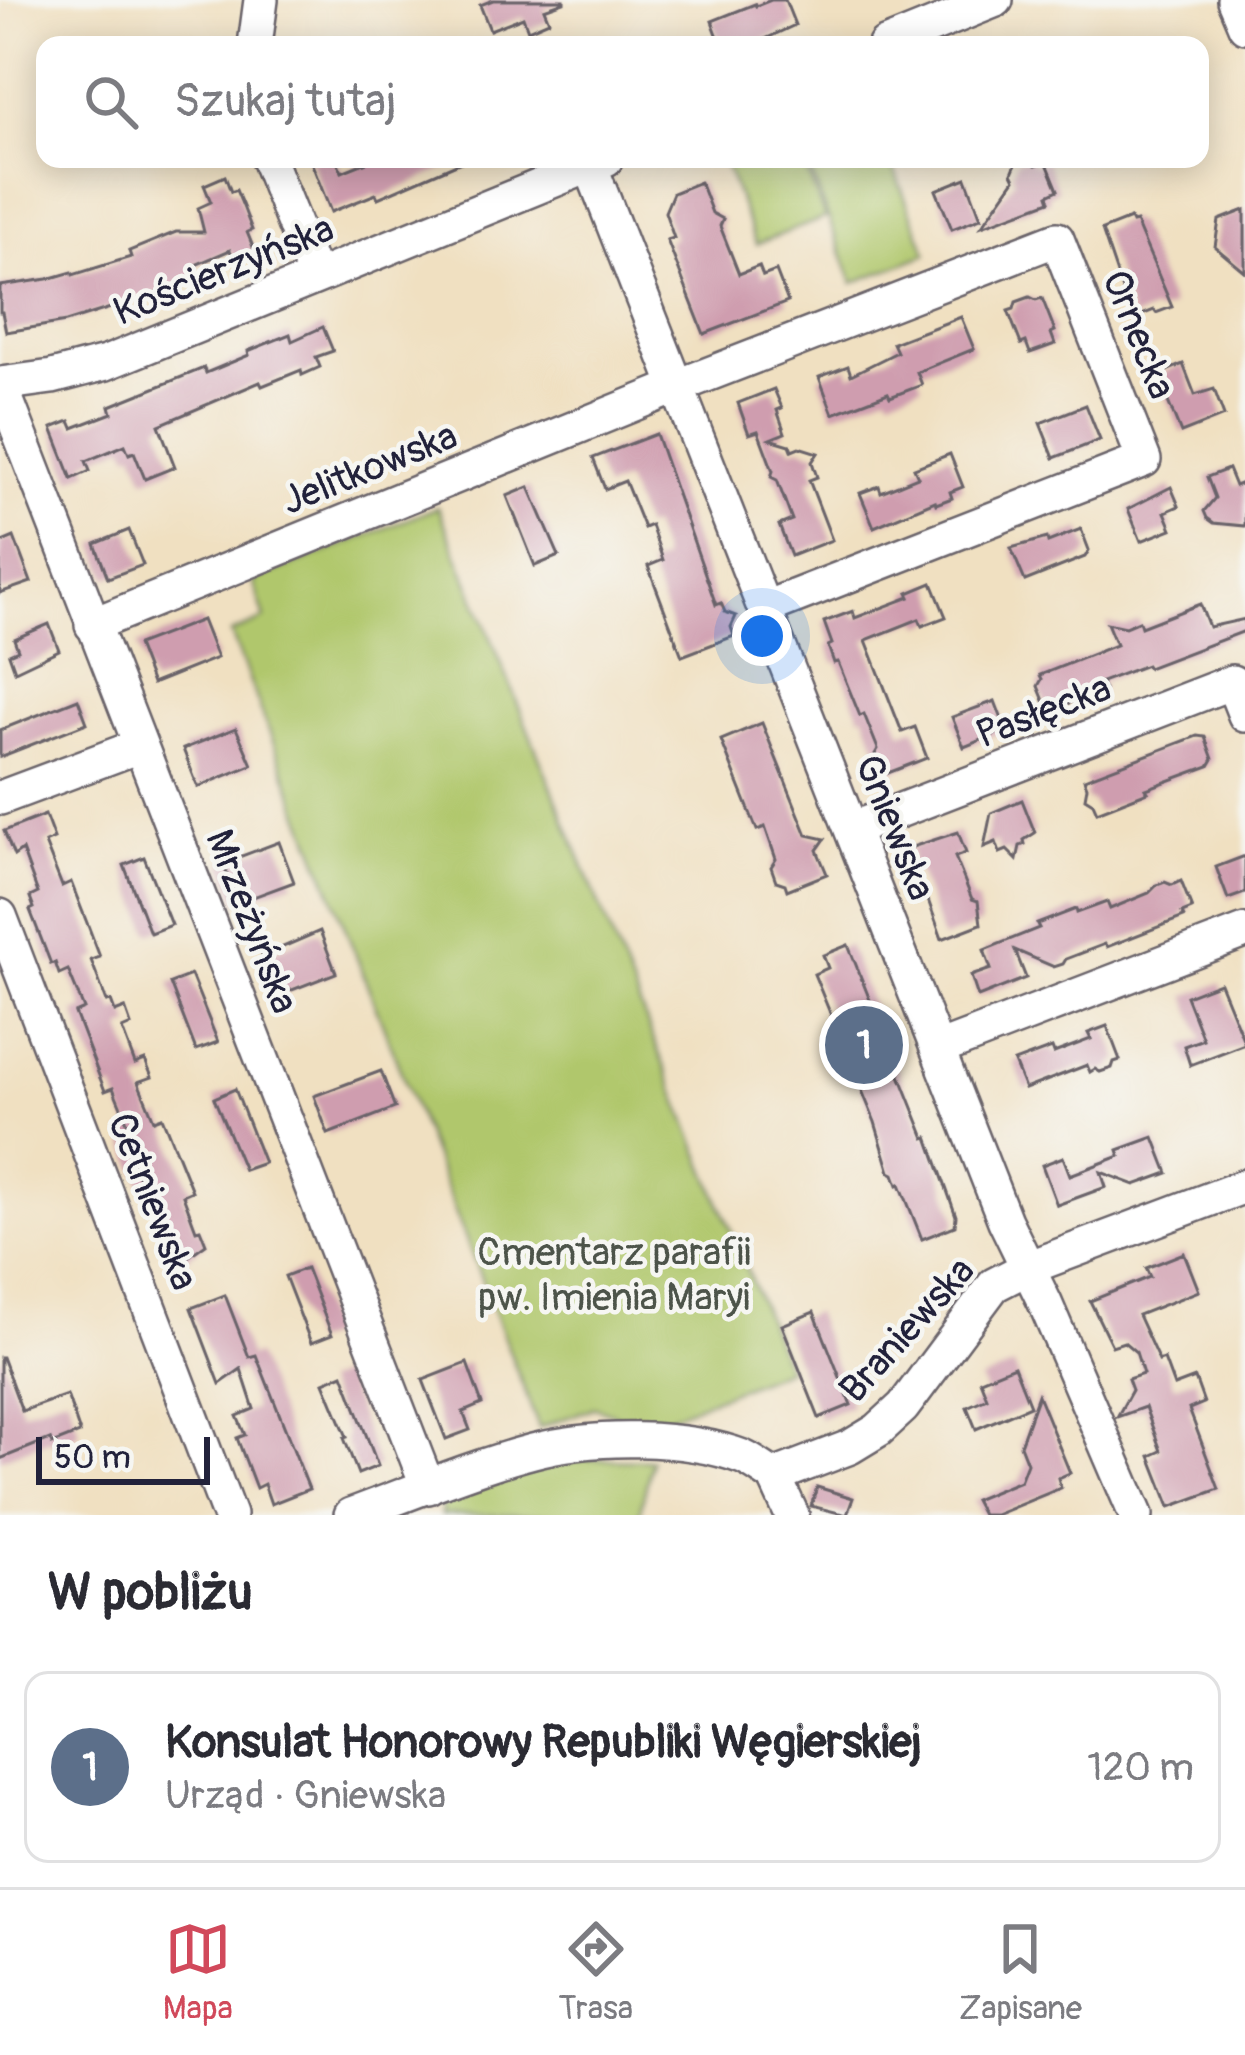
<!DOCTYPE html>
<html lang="pl">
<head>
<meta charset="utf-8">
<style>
  :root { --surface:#fff; --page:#f7f7f7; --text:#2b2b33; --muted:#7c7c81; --line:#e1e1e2; --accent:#d1495b }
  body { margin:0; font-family:Pangolin,sans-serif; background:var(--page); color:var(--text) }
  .scale { position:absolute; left:36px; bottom:30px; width:174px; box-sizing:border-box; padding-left:12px; border:6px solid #22223b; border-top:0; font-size:33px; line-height:42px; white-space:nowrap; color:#22223b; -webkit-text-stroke:9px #f6f6f2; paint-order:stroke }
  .you { position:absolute; left:762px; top:636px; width:42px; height:42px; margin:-30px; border:9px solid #fff; border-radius:50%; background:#1a73e8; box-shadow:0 0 0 18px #1a73e833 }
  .badge { display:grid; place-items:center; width:78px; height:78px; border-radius:50%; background:var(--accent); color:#fff; font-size:39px; font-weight:700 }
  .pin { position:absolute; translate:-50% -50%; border:6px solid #fff; box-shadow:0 3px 12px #0006 }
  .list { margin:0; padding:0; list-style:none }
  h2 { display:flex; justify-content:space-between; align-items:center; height:156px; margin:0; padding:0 48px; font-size:51px }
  h2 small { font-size:39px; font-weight:400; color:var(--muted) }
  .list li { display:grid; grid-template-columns:78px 1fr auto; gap:36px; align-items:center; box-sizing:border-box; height:192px; margin:0 24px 24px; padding:0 24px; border:3px solid var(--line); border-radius:24px }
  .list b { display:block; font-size:45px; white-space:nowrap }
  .list p { margin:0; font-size:39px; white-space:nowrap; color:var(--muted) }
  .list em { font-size:39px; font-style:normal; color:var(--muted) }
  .icon { flex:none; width:66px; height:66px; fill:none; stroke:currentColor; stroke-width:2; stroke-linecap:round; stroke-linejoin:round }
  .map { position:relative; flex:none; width:1245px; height:1515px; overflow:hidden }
  .search { position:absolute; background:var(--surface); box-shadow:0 6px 30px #0003; left:36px; right:36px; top:36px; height:132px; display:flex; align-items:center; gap:30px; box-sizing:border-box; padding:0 42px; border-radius:24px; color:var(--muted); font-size:45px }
  .sheet { height:372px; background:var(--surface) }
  nav { display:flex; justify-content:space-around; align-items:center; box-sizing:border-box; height:168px; border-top:3px solid var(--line); background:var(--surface); font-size:33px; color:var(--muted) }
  nav a { display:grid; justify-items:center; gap:6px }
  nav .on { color:var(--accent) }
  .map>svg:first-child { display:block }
  .green { fill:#b0c76c; stroke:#697454; stroke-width:3 }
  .building { fill:#cf9daf }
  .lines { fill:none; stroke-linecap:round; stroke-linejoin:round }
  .minor-casing { stroke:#6a646a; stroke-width:38 }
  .minor { stroke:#fff; stroke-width:33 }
  .labels { text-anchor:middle; stroke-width:9; stroke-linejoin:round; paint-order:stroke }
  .street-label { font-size:39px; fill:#22223b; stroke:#f6f6f2 }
  .park-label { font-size:39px; fill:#4d544a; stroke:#f6f6f2 }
</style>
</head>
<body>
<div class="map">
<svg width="1245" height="1515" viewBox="0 0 1245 1515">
  <rect width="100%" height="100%" fill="#f6f6f2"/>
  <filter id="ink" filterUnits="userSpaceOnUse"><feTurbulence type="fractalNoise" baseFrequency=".00833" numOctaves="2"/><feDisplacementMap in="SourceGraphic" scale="24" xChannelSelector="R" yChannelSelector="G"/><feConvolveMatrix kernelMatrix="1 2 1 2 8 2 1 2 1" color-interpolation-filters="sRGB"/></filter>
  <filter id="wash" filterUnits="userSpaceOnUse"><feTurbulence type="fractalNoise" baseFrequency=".004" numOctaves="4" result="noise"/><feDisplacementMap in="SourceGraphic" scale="48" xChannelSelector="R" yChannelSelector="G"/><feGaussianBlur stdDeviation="2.7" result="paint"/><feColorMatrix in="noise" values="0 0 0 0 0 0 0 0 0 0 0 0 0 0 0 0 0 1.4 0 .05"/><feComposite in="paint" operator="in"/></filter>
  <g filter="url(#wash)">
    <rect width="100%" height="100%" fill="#f0e0c1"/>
    <g class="green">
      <path d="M737 159H802L825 218 756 244 725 164Z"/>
      <path d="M806 159H890L927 254 853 283Z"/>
      <path d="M438 507 787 1369 646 1426 595 1407 539 1428 231 633 265 619 253 581Z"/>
      <path d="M586 1459 652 1460 639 1515H441L442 1505 451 1496 543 1467Z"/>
    </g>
    <g id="blocks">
      <g class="building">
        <path d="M493 0H564V2L544 9 549 21 528 30 523 17 490 30 480 5Z"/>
        <path d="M771 0H785L795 25 752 45H721L712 21 755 4 756 6Z"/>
        <path d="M310 159H336L342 172 374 159H468L378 198 376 194 331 212Z"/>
        <path d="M1026 159 1036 165 1046 161 1058 190 1048 195 1050 201 982 226 1015 179 1012 173 1017 161Z"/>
        <path d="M225 176 231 192 236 190 244 209 252 230 247 232 255 252 234 260 230 250 193 266 198 277 152 295 66 322 6 332 2 312H0V286L48 279 72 272 73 275 131 257 129 251 176 232H204L198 208 211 202 204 185Z"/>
        <path d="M966 178 981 218 952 229 936 190Z"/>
        <path d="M700 182 712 213 723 219 720 226 739 274 759 266 763 276 776 271 788 302 704 334 667 240 674 238 665 212 673 193Z"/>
        <path d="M1245 210V272L1215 247 1219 220Z"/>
        <path d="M1130 219 1132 223 1136 222 1172 307 1156 313 1154 310 1132 319 1102 230Z"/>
        <path d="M1030 297 1036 300 1042 298 1055 331 1051 333 1055 344 1030 353 1026 342 1021 344 1008 311 1014 309 1016 302Z"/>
        <path d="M961 317 974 349 917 372 922 385 890 397 888 393 833 414 819 377 848 366 851 375 897 352 893 343Z"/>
        <path d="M323 327 333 351 316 357 320 367 302 375 301 370 262 386 260 382 159 425 175 467 145 479 134 452 129 454 125 445 86 461 90 471 72 479 52 428 70 421 73 428 112 413 110 406 204 368 206 373 249 355 248 351 290 334 292 341Z"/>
        <path d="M1183 364 1195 395 1214 389 1224 416 1181 433 1157 375Z"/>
        <path d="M774 389 782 408 777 410 785 433 770 439 790 445 792 450 799 447 818 453 812 462 817 477 809 480 832 540 791 556 779 525 792 520 777 480 771 477 773 471 758 431 749 434 738 403Z"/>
        <path d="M1086 405 1100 440 1054 458 1040 423Z"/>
        <path d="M656 434 716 605 721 603 725 612 736 616 731 627 734 636 682 656 648 566 663 560 651 525 644 528 625 481 605 489 593 458Z"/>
        <path d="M950 454 963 487 950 492 952 498 936 504 935 501 874 527 860 493 879 486 881 492 918 477 914 468Z"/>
        <path d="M1228 469 1235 486 1245 482V526L1214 523 1207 518 1204 511 1215 498 1207 477Z"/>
        <path d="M529 487 559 556 535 566 507 496Z"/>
        <path d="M1171 487 1179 506 1165 512 1172 529 1141 541 1128 509Z"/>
        <path d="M1081 529 1089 550 1085 557 1025 581 1011 548 1047 538 1048 542Z"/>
        <path d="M129 530 143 565 108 578 95 544Z"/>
        <path d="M14 537 31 582 0 593V543Z"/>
        <path d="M932 583 946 617 922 626 919 619 866 640 902 732 915 727 927 758 888 773 885 766 880 765 875 754 878 749 864 714 860 716 838 662 834 663 828 646 832 644 824 622 853 611 855 618 910 597 908 593Z"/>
        <path d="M1200 604 1209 627 1245 619V631L1148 668 1146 665 1101 682 1104 690 1053 709 1051 704 1045 703 1038 686 1042 679 1040 675 1116 645 1107 623 1125 627 1139 621 1141 627Z"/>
        <path d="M202 620 217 658 152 684 137 645Z"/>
        <path d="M49 624 59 650 15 671 9 654 18 650 14 639Z"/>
        <path d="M78 699 87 723 0 757V730Z"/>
        <path d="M995 701 1006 730 964 747 952 717Z"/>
        <path d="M762 723 807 835 825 839 817 850 827 874 787 890 785 884 776 881 771 867 776 859 765 827 757 830 721 740Z"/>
        <path d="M236 728 252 765 198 787 183 749Z"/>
        <path d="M1197 736 1205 737 1213 759 1209 766 1146 789 1148 792 1097 812 1093 803 1085 798 1087 787 1084 779Z"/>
        <path d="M1022 800 1035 833 1024 840 1025 844 1020 846 1017 860 1007 850 1000 853 996 842 984 847 991 813Z"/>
        <path d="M45 815 54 839 45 843 62 886 71 882 89 928 100 957 91 960 107 1002 111 1001 115 1012 125 1008 131 1025 122 1029 135 1064 145 1060 152 1077 138 1082 154 1120 162 1117 192 1191 183 1195 196 1230 200 1229 206 1244 175 1266 166 1241 172 1236 160 1204 150 1207 121 1132 130 1129 113 1088 105 1091 75 1013 84 1009 68 970 59 974 55 962 51 964 30 910 34 908 30 897 38 893 22 850 14 856 4 831Z"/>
        <path d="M958 832 966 853 955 857 972 899 978 901 981 924 942 939 916 866 909 863 912 856 909 848Z"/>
        <path d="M279 842 294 882 237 903 223 863Z"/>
        <path d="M1245 856V893L1228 899 1216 867Z"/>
        <path d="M144 857 171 925 150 933 124 865Z"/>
        <path d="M1181 881 1192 909 1182 913 1184 917 1107 947 1105 944 1066 959 1063 964 1054 967 1015 950 1026 978 978 997 971 976 991 969 984 950 1039 928 1037 924 1076 909 1077 913 1107 902 1110 909 1149 893 1157 885 1165 882 1172 885Z"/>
        <path d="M320 931 336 973 274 997 266 976 269 975 262 956Z"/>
        <path d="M848 945 925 1138 928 1137 956 1216 955 1226 922 1239 900 1184 898 1185 894 1174 890 1172 875 1122 814 974 828 968 823 955Z"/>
        <path d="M191 975 218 1042 196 1050 170 983Z"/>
        <path d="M1220 983 1245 1044 1190 1065 1184 1046 1203 1039 1186 996Z"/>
        <path d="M1107 1026 1120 1060 1114 1062 1112 1068 1100 1072 1095 1069 1090 1072 1087 1065 1025 1089 1014 1062 1052 1048 1054 1053 1091 1039 1088 1033Z"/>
        <path d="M381 1071 395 1108 328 1134 314 1096Z"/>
        <path d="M235 1089 264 1163 244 1170 214 1098Z"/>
        <path d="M1154 1137 1168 1173 1135 1185 1101 1172 1106 1187 1057 1205 1042 1165 1063 1157 1070 1175 1120 1156 1118 1150Z"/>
        <path d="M1184 1253 1199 1291 1138 1315 1159 1361 1164 1359 1174 1386 1195 1378 1204 1403 1189 1409 1219 1489 1170 1507 1150 1456 1161 1451 1145 1407 1117 1417 1132 1390 1128 1379 1143 1374 1136 1352 1124 1342 1112 1346 1090 1301 1150 1277 1146 1268Z"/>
        <path d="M306 1268 332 1335 311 1343 285 1276Z"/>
        <path d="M225 1295 249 1357 256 1355 309 1489 271 1504 264 1484 256 1488 237 1438 245 1435 237 1416 254 1409 241 1369 220 1384 191 1308Z"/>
        <path d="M814 1312 851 1405 819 1418 782 1325Z"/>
        <path d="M0 1357H2L22 1411 67 1395 80 1433 52 1444 50 1439 0 1459Z"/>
        <path d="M467 1363 482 1404 463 1412 470 1430 446 1439 423 1380Z"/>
        <path d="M1014 1366 1030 1406 976 1429 967 1407 987 1398 980 1380Z"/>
        <path d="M343 1374 378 1466 358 1474 344 1438 347 1437 324 1382Z"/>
        <path d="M1038 1395 1070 1473 1058 1478 1061 1488 995 1515H982L974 1500 1020 1481 1027 1463 1020 1445Z"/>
        <path d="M817 1487 853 1498 847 1515 811 1506Z"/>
      </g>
    </g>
  </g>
  <g filter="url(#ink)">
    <use href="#blocks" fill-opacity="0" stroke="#6a646a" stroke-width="3"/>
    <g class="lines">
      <defs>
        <g id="minor">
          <path d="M1234 0 1245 26"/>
          <path d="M255 45 261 0"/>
          <path d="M885 45 996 0"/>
          <path d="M268 159 315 276"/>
          <path d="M590 165 1005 1221 1045 1303 1136 1515"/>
          <path d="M0 384 52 377 106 363 606 159"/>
          <path d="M4 384 7 401 428 1487"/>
          <path d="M92 625 678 386 1057 239 1144 460 765 608"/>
          <path d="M0 798 139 746"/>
          <path d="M852 829 1232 682 1245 715"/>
          <path d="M0 916 229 1515"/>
          <path d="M938 1049 1245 931"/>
          <path d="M774 1476 792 1515"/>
          <path d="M351 1515C411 1493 472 1467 533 1451 593 1435 685 1435 743 1457 754 1462 764 1470 774 1476L850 1447 878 1430 903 1407 994 1285 1027 1268 1245 1186"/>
        </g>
      </defs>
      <use href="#minor" class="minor-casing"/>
      <use href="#minor" class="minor"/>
    </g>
  </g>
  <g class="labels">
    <g class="street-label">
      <text transform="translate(223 269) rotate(-22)" y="14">Kościerzyńska</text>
      <text transform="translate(1140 334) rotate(68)" y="14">Ornecka</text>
      <text transform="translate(369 467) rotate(-22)" y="14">Jelitkowska</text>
      <text transform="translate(1043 710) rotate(-21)" y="14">Pasłęcka</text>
      <text transform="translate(896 827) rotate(68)" y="14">Gniewska</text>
      <text transform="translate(253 921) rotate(69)" y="14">Mrzeżyńska</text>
      <text transform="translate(154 1201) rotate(69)" y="14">Cetniewska</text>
      <text transform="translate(906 1329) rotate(-48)" y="14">Braniewska</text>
    </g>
    <g class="park-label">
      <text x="614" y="1265">Cmentarz parafii<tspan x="614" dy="45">pw. Imienia Maryi</tspan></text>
    </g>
  </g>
</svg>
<div class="scale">50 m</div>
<div class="you"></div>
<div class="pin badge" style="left:864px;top:1045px;background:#5c6f8a">1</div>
<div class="search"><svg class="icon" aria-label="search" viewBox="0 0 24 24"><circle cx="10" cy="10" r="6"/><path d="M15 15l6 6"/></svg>Szukaj tutaj</div>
</div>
<section class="sheet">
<h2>W pobliżu<small></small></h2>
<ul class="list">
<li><span class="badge" style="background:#5c6f8a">1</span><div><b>Konsulat Honorowy Republiki Węgierskiej</b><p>Urząd · Gniewska</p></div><em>120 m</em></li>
</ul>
</section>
<nav>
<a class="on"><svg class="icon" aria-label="map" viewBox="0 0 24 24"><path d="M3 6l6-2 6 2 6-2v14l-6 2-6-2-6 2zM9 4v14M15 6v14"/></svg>Mapa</a>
<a><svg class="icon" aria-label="directions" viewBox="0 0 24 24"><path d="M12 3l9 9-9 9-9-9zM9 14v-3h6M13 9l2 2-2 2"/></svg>Trasa</a>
<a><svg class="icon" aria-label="saved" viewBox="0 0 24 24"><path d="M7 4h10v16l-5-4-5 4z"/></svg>Zapisane</a>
</nav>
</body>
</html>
